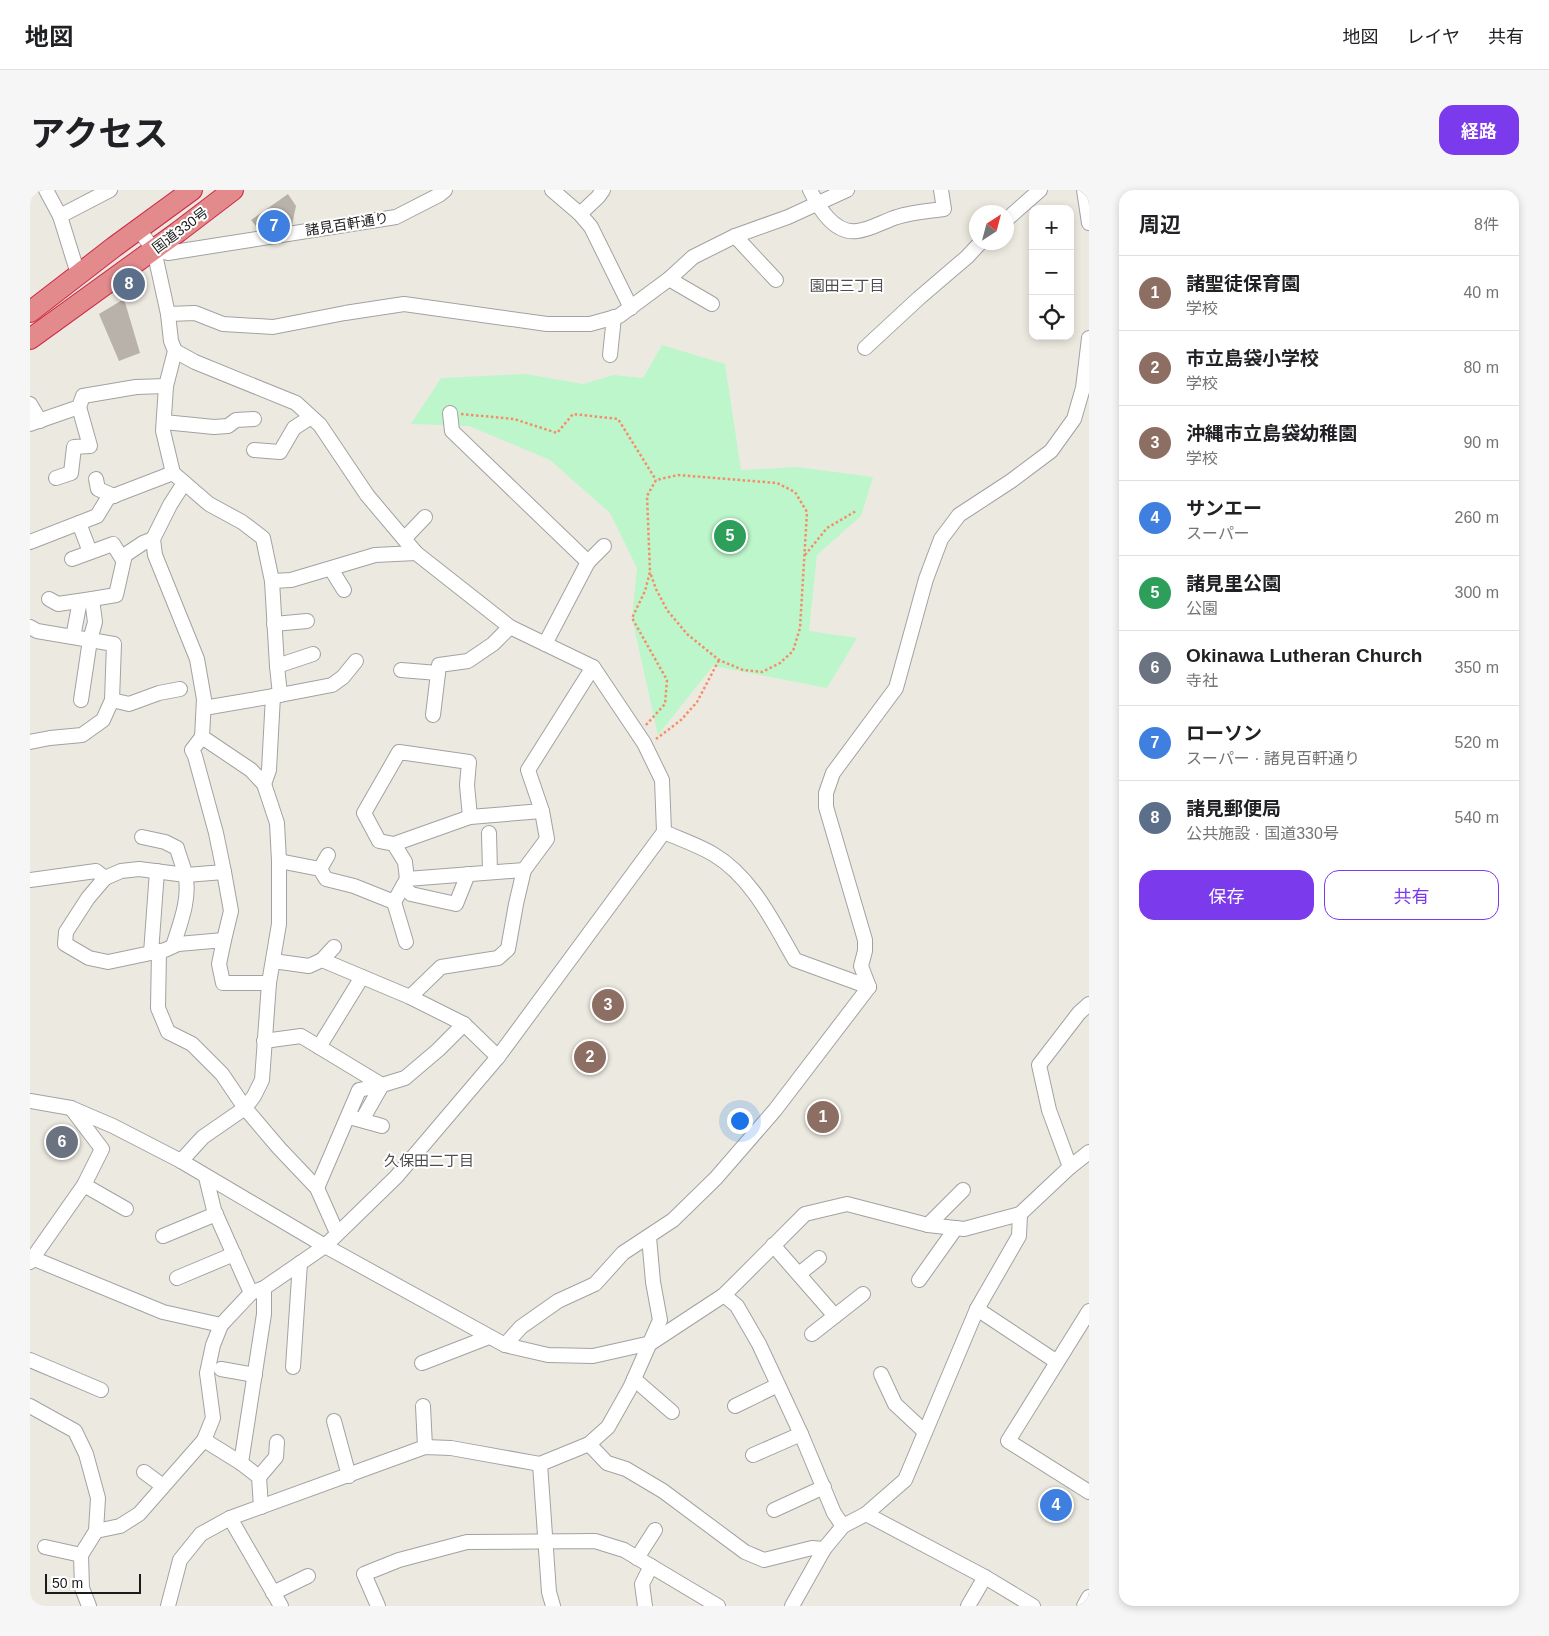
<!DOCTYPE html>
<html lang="ja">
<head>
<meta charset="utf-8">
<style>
  :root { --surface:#fff; --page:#f6f6f6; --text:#202124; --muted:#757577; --line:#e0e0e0; --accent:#7c3aed }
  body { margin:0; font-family:Arial,"Noto Sans JP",sans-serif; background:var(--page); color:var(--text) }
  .controls { position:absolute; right:15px; top:15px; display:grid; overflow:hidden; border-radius:10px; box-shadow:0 2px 8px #0003 }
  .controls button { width:45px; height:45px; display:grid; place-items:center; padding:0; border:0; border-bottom:1px solid var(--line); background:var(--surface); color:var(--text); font:25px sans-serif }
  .compass { position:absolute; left:939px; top:15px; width:45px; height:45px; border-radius:50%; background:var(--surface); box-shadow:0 2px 8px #0003; rotate:36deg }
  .scale { position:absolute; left:15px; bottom:12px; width:96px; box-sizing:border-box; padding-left:5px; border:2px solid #1b1b1b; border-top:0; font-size:14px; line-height:18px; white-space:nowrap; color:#1b1b1b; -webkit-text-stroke:4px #fff; paint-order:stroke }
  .you { position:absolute; left:709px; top:930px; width:18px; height:18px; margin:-12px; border:4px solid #fff; border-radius:50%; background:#1a73e8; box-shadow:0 0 0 8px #1a73e833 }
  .badge { display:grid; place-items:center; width:32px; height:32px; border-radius:50%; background:var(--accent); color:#fff; font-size:16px; font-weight:700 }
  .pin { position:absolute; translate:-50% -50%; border:2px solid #fff; box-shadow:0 1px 5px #0006 }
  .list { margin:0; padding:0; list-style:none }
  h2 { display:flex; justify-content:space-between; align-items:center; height:65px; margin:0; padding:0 20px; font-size:21px }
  h2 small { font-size:16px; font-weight:400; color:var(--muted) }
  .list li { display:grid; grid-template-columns:32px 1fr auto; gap:15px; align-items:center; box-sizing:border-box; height:75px; padding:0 20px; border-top:1px solid var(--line) }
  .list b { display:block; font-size:19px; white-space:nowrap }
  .list p { margin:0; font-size:16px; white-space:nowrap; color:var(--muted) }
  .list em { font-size:16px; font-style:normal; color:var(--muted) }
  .actions { display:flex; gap:10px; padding:15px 20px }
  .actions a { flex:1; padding:11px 0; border:1px solid var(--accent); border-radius:15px; text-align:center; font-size:18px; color:var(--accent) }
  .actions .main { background:var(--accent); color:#fff }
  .icon { flex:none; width:28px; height:28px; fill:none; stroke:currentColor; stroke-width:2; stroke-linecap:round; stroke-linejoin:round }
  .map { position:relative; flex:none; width:1059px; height:1416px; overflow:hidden; border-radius:15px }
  header { display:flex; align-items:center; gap:30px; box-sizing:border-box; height:70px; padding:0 25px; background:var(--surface); border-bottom:1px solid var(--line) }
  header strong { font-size:24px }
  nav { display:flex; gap:28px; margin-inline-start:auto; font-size:18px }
  .intro { display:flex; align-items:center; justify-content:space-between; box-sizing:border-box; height:120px; padding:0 30px }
  h1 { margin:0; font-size:35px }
  .button { padding:12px 22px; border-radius:15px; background:var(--accent); color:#fff; font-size:18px; font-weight:700 }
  main { display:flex; gap:30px; padding:0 30px }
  aside { flex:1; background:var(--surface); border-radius:15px; box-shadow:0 2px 8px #0003 }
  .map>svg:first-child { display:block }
  .park { fill:#bdf6cb }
  .building { fill:#b8b2aa }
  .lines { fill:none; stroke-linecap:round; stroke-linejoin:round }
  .minor-casing { stroke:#a2a2a2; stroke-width:16 }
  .highway-casing { stroke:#ce2a48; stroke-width:22 }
  .path { stroke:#f48e6a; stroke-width:2.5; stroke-dasharray:2.5 2.5; stroke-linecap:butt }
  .minor { stroke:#fff; stroke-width:14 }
  .highway { stroke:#e28a8c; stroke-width:20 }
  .labels { text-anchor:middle; stroke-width:4; stroke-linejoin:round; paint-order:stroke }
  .street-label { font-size:14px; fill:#1b1b1b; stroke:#fff }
  .neighbourhood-label { font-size:15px; fill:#4e4e4e; stroke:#fff }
</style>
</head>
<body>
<header>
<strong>地図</strong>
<nav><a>地図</a><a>レイヤ</a><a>共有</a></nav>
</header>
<div class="intro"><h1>アクセス</h1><a class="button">経路</a></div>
<main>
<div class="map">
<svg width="1059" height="1416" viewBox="0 0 1059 1416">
  <rect width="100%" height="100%" fill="#eceae0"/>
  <path class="park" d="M632 155 695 174 711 280 767 277 843 287 831 326 787 365 779 441 827 448 797 498 683 476 628 545 602 428 607 378 580 323 520 270 439 236 381 234 411 188 496 184 553 194 584 185 613 188Z"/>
  <g class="building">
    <path d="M258 4 266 16 262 35 229 40 221 30Z"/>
    <path d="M94 109 110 163 89 171 69 124Z"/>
  </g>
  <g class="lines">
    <defs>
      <g id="minor">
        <path d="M16 0 30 26 48 84"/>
        <path d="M522 0 550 24 561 37 601 118"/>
        <path d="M780 0C789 18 804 44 827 41 840 40 854 31 867 27 882 22 899 21 914 19L911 0"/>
        <path d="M1054 0 1059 33"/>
        <path d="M550 24 568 7 573 0"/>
        <path d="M30 26 80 0"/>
        <path d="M976 30 1010 0"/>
        <path d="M109 40 124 60 138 124 141 151 145 161 136 196 133 241 143 283 179 314 212 332 233 348 242 391 247 476 250 505 174 518"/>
        <path d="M705 46 746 90"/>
        <path d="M124 60 138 63 366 27 409 5 415 0"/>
        <path d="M639 89 682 114"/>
        <path d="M138 124 165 123 193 134 243 137 315 123 374 114 517 134H560L589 126 639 89 663 67 705 46 758 27 817 0"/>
        <path d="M835 158 889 108 937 67 951 52"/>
        <path d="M580 165 584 127"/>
        <path d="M0 214 10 231"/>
        <path d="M420 223 422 241 558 372 515 454"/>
        <path d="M134 232 184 237 198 236 206 230 224 229"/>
        <path d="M0 234 49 217 53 206 106 197 136 196"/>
        <path d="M224 260 250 262 264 238 281 227"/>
        <path d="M26 288 41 283 44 257 60 256 49 217"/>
        <path d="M66 289 68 299 84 306"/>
        <path d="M49 333 60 362"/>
        <path d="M374 349 395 327"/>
        <path d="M0 352 67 326 78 308 143 283"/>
        <path d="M42 369 83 354 93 370"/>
        <path d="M558 372 574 356"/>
        <path d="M301 379 314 400"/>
        <path d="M242 391 261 390 345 365 386 363"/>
        <path d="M19 409 28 414 62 409"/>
        <path d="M244 434 277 431"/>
        <path d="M0 437 7 441 84 454 82 510 73 530 52 545 20 548 0 552"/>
        <path d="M43 447 50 411"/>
        <path d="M247 476 283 464"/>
        <path d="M371 480 408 483"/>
        <path d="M250 505 302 495 313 487 326 471"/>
        <path d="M51 510 60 450 65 432 62 409 86 405 95 365 113 353 123 349"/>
        <path d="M82 510 99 514 129 503 150 499"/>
        <path d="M403 525 409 475 438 471 463 454 480 437"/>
        <path d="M234 594 239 580 243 506"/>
        <path d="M634 642C650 649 668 655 683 664 722 687 743 732 765 770L839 797"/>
        <path d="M459 643 460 682"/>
        <path d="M112 647 135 652 147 658C149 666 153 675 155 684 161 707 150 734 143 756"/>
        <path d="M364 654 440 627"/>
        <path d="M249 671 290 679 296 689 324 696 364 712 377 689"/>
        <path d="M290 679 298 665"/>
        <path d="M494 680 377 689 375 672 364 654 349 651 334 623 369 562 439 572 437 595 440 627 512 621"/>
        <path d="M194 682 201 721 194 750"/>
        <path d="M75 688 58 708 36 742 35 754 59 768 78 772 135 760 148 754 194 750 189 774 193 793H239"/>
        <path d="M0 690 66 681 75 688 91 681 109 679 156 685 194 682 186 643 165 566 162 560 172 547"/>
        <path d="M373 696 381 704 426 714 438 684"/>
        <path d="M364 712 376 752"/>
        <path d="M129 761 128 818 138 842 162 854 192 884 215 918 249 958 287 998 307 1043"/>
        <path d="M121 763 127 681"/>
        <path d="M292 770 304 757"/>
        <path d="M243 771 279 776 292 770 380 807 434 834 468 867"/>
        <path d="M839 797 831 776 835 761V750L796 617V603L803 583 866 498 896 389 911 349 929 325 981 291 1021 261 1044 229 1053 198 1059 148"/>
        <path d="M380 807 411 777 468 768 478 759 486 714 494 680 517 649 512 621 498 580 563 477"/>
        <path d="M234 851 271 846 352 895 375 888 408 860 434 834"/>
        <path d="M289 857 332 787"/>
        <path d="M0 911 41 918 83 936 151 971 295 1056 475 1155 518 1165 563 1166 621 1153 694 1105 775 1024 817 1014 898 1035 934 1039 990 1024 1040 977 1059 962"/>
        <path d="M323 928 352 936"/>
        <path d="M332 930 352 895"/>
        <path d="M151 971 173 947 215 918 224 906 232 890 239 793 249 734V671L247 633 234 594 221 580 172 547 174 509 167 469 125 365 123 349 140 315 154 293"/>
        <path d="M1040 977 1019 920 1009 875 1049 823 1059 814"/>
        <path d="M176 987 184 1020 221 1103"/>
        <path d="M54 995 96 1019"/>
        <path d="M287 998 329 900 352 895"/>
        <path d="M898 1035 933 1000"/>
        <path d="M133 1046 186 1024"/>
        <path d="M743 1055 805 1126 833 1104"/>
        <path d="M2 1068 133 1122 191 1135"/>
        <path d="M0 1072 54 995 72 959 41 918"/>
        <path d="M769 1084 789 1068"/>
        <path d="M147 1088 204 1064"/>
        <path d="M889 1090 926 1038"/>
        <path d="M694 1105 707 1116 729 1154 771 1244 804 1323 813 1336"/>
        <path d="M947 1119 1027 1172"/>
        <path d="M1059 1121 978 1251 1059 1302"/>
        <path d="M782 1144 805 1126"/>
        <path d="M475 1155 491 1137 528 1111 565 1094 593 1063 643 1030 686 988 745 920 839 797"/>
        <path d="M0 1170 71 1200"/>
        <path d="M392 1173 459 1147"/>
        <path d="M263 1177 270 1073"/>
        <path d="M191 1179 225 1185"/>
        <path d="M851 1184 865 1214 895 1242"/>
        <path d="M604 1189 642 1222"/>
        <path d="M0 1216 45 1241 56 1264 68 1308 66 1341 51 1365 52 1398 59 1416"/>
        <path d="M393 1216 395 1257"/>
        <path d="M705 1216 748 1195"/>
        <path d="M304 1231 319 1286"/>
        <path d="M174 1250 211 1273 229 1287 231 1317"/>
        <path d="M559 1254 577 1273 596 1279 633 1301 715 1362 734 1370 782 1358 794 1359"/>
        <path d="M723 1265 771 1244"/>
        <path d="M211 1273 234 1124V1098"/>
        <path d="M510 1274 519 1402 523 1416"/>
        <path d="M114 1282 133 1296"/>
        <path d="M229 1287 246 1267 247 1252"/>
        <path d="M744 1320 794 1297"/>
        <path d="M836 1324 955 1387 1003 1416"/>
        <path d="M200 1328 251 1416"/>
        <path d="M66 1341 90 1336 109 1324 174 1250 183 1228 177 1183 183 1155 191 1135 221 1103 234 1098 295 1056 366 987 468 867 634 642 632 590 614 553 563 477 480 437 386 363 337 305 290 235 266 213 165 172 145 161"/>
        <path d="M15 1357 51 1365"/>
        <path d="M607 1368 625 1340"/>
        <path d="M243 1403 278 1386"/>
        <path d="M138 1416 150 1370 171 1344 200 1328 395 1257 421 1258 510 1274 559 1254 578 1237 600 1198 630 1130 623 1092 619 1047"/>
        <path d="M348 1416 334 1384 369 1370 437 1352 565 1351 594 1360 688 1416"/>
        <path d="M615 1416 612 1394 621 1376"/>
        <path d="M762 1416 794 1359 813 1336 836 1324 875 1290 947 1119 989 1046 990 1024"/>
        <path d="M938 1416 955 1387"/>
        <path d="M1054 1416 1059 1407"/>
      </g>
      <g id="highway">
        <path d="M0 122 84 57 162 0"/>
        <path d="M0 149 148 42 203 0"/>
      </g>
    </defs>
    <use href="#minor" class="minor-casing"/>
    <use href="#highway" class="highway-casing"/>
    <g class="path">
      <path d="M431 224 484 229 527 243 543 224 588 229 626 290"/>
      <path d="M775 365 797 338 826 321"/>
      <path d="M616 535 635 514 637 490 602 428 615 401 620 382 617 306 626 290 648 285 747 293 765 302 777 322 770 438 763 461 750 473 732 482 713 480 689 470 657 444 637 420 626 399 620 382"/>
      <path d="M626 549 651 530 667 512 689 470"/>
    </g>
    <use href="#minor" class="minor"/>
    <use href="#highway" class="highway"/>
  </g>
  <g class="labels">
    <g class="street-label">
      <text transform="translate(317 34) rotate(-9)" y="5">諸見百軒通り</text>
      <text transform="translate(150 40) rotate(-37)" y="5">国道330号</text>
    </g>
    <g class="neighbourhood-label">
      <text x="817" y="101">園田三丁目</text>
      <text x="399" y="976">久保田二丁目</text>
    </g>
  </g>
</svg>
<div class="controls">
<button>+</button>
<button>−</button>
<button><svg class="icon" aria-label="locate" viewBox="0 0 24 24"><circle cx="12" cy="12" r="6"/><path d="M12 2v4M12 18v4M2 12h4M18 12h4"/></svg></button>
</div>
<svg class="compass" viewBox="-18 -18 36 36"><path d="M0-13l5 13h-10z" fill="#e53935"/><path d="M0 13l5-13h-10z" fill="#757577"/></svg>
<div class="scale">50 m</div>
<div class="you"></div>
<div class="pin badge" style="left:793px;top:927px;background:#8d6e63">1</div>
<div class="pin badge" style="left:560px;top:867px;background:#8d6e63">2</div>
<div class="pin badge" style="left:578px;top:815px;background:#8d6e63">3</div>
<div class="pin badge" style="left:1026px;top:1315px;background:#3f7fe0">4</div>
<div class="pin badge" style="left:700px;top:346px;background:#2e9e5b">5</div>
<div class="pin badge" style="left:32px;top:952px;background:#6b7280">6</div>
<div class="pin badge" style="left:244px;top:36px;background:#3f7fe0">7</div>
<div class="pin badge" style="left:99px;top:94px;background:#5c6f8a">8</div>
</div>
<aside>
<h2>周辺<small>8件</small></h2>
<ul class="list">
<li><span class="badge" style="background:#8d6e63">1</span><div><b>諸聖徒保育園</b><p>学校</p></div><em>40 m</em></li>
<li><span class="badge" style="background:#8d6e63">2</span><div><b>市立島袋小学校</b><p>学校</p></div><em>80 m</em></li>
<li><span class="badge" style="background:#8d6e63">3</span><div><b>沖縄市立島袋幼稚園</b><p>学校</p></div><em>90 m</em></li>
<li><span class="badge" style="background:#3f7fe0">4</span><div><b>サンエー</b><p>スーパー</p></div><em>260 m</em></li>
<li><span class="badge" style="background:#2e9e5b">5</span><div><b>諸見里公園</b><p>公園</p></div><em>300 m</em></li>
<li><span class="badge" style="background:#6b7280">6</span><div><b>Okinawa Lutheran Church</b><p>寺社</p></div><em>350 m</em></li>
<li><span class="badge" style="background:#3f7fe0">7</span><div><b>ローソン</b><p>スーパー · 諸見百軒通り</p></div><em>520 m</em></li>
<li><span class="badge" style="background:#5c6f8a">8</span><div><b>諸見郵便局</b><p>公共施設 · 国道330号</p></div><em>540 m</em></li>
</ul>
<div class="actions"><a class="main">保存</a><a>共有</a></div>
</aside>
</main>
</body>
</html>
